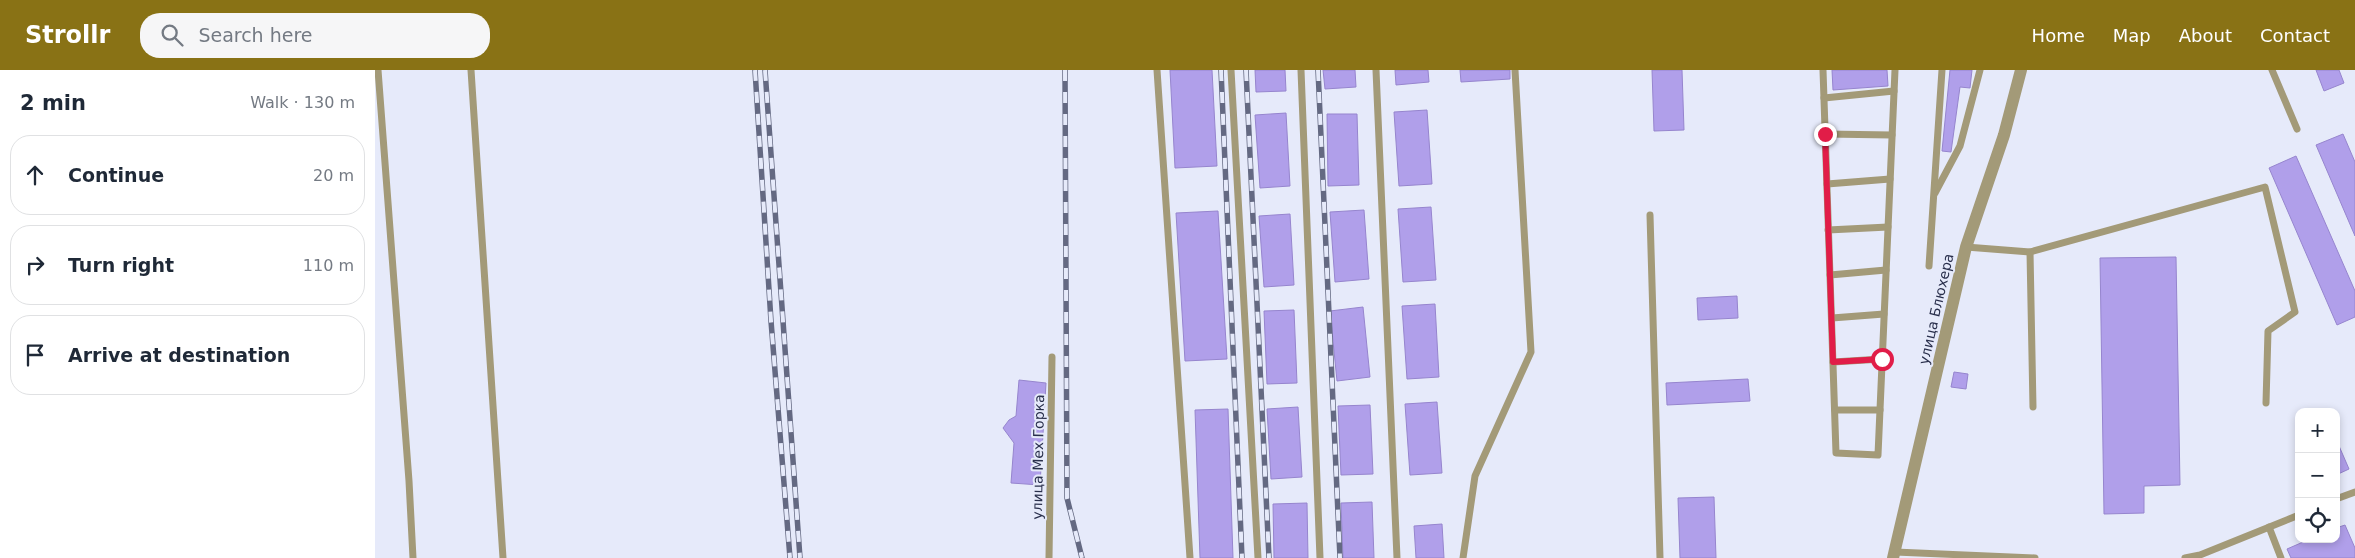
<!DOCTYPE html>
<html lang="en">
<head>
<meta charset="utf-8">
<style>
  :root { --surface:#fff; --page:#f6f6f7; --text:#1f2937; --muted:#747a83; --line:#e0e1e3; --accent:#897215 }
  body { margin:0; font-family:"DejaVu Sans",sans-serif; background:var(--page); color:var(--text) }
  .controls { position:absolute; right:15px; bottom:15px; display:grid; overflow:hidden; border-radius:10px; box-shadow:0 2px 8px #0003 }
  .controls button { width:45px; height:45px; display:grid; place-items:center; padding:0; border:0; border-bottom:1px solid var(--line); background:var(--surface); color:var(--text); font:25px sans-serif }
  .stop { position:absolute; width:15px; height:15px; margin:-11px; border:4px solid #e11d48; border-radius:50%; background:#fff }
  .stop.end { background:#e11d48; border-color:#fff; box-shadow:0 1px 5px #0008 }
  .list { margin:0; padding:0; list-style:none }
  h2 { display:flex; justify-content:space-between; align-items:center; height:65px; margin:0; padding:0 20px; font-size:21px }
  h2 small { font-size:16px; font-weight:400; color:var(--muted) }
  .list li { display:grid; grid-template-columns:32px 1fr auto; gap:15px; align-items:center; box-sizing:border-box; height:80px; margin:0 10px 10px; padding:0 10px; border:1px solid var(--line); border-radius:20px }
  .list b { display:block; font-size:19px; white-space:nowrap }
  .list em { font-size:16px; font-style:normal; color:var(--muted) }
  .icon { flex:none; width:28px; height:28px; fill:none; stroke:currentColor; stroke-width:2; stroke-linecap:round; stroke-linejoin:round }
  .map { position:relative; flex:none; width:1980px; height:488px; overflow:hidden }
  header { display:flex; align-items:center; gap:30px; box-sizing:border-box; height:70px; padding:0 25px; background:var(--accent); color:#fff }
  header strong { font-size:24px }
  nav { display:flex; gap:28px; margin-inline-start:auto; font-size:18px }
  .search { width:350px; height:45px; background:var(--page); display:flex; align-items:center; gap:12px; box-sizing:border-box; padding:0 18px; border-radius:20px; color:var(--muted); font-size:19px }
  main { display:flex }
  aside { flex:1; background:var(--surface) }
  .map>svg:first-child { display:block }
  .building { fill:#b09fea; stroke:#9685ce }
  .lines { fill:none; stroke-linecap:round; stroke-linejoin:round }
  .lane { stroke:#a39a78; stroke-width:7 }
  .street { stroke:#a39a78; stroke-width:12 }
  .rail-casing { stroke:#646982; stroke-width:5.5 }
  .rail { stroke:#e6eafa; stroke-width:4; stroke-dasharray:11; stroke-linecap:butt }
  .route { stroke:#e11d48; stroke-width:6 }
  .labels { text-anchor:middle; stroke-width:4; stroke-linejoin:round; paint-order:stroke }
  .street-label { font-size:14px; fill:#292f4c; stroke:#e6eafa }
</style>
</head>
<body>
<header>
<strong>Strollr</strong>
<div class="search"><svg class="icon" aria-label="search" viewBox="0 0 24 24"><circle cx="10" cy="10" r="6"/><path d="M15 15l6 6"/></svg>Search here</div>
<nav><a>Home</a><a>Map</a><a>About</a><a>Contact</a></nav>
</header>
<main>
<aside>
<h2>2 min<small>Walk · 130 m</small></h2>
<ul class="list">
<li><svg class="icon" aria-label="ahead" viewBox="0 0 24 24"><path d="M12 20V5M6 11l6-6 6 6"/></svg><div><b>Continue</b></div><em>20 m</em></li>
<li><svg class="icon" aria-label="right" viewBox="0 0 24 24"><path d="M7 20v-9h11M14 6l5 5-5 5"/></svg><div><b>Turn right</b></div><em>110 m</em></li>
<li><svg class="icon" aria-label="arrive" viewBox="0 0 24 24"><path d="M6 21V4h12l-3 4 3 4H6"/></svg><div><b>Arrive at destination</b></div></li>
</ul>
</aside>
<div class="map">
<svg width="1980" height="488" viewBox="0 0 1980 488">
  <rect width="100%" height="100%" fill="#e6eafa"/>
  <g class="building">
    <path d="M795 0H837L842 96 800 98Z"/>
    <path d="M880 0H910L911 21 881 22Z"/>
    <path d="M948 0H980L981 17 950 19Z"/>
    <path d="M1020 0H1053L1054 12 1021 15Z"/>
    <path d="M1085 0H1135V9L1086 12Z"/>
    <path d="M1277 0H1307L1309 60 1279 61Z"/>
    <path d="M1457 0H1512L1513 16 1458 20Z"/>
    <path d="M1575 0H1597L1595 18 1585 17 1576 82 1567 81Z"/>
    <path d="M1941 0H1964L1969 13 1949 21Z"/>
    <path d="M1052 40 1057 114 1024 116 1019 42Z"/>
    <path d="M911 43 915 116 885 118 880 45Z"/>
    <path d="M952 44H982L984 115 953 116Z"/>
    <path d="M1968 64 1980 92V166L1941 75Z"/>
    <path d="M1921 86 1980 221V247L1962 255 1894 98Z"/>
    <path d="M1056 137 1061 210 1028 212 1023 139Z"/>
    <path d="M989 140 994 209 960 212 955 142Z"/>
    <path d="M843 141 852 289 810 291 801 143Z"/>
    <path d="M915 144 919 215 889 217 884 146Z"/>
    <path d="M1801 187 1805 415 1769 416V443L1729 444 1725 188Z"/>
    <path d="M1362 226 1363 248 1323 250 1322 228Z"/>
    <path d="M1060 234 1064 307 1032 309 1027 236Z"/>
    <path d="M988 237 995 307 962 311 955 241Z"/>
    <path d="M919 240 922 313 892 314 889 241Z"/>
    <path d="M1579 302 1593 304 1591 319 1576 317Z"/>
    <path d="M1373 309 1375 331 1292 335 1291 313Z"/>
    <path d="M644 310 671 313 665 415 636 413 639 373 628 358 634 350 641 346Z"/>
    <path d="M1062 332 1067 403 1035 405 1030 334Z"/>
    <path d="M995 335 998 404 966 405 963 336Z"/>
    <path d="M923 337 927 407 896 409 892 339Z"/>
    <path d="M853 339 858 488H825L820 340Z"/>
    <path d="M1961 369 1974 399 1961 405Z"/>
    <path d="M1339 427 1341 488H1305L1303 428Z"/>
    <path d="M997 432 999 488H968L966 433Z"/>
    <path d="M932 433 933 488H899L898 434Z"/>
    <path d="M1067 454 1069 488H1041L1039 456Z"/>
    <path d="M1970 455 1980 478V488H1916L1912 479 1935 469H1961V458Z"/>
  </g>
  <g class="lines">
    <g class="lane">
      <path d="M3 0 34 411 38 488"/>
      <path d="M96 0 128 488"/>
      <path d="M782 0 815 488"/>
      <path d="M856 0 883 488"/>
      <path d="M926 0 945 488"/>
      <path d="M1001 0 1022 488"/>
      <path d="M1448 0 1461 383 1503 385 1520 0"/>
      <path d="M1897 0 1922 59"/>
      <path d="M1449 28 1519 21"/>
      <path d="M1450 64 1517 65"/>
      <path d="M1452 114 1515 109"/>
      <path d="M1560 123 1585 76 1605 0"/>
      <path d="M1275 145 1285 488"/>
      <path d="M1453 160 1513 157"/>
      <path d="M1591 177 1655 182 1890 117 1920 242 1893 261 1891 333"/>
      <path d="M1655 182 1658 337"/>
      <path d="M1554 196 1567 0"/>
      <path d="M1455 205 1511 200"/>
      <path d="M1457 248 1509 244"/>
      <path d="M1458 292 1507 289"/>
      <path d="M1460 340H1505"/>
      <path d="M1961 429 1980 422"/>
      <path d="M1894 457 1906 488"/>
      <path d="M1520 482 1660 488"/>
      <path d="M674 488 677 287"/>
      <path d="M1088 488 1100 406 1156 282 1140 0"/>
      <path d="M1810 488 1825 485 1924 445"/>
    </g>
    <path class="street" d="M1518 488 1591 177 1629 65 1646 0"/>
    <defs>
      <g id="rail">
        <path d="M380 0 396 251 415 488"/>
        <path d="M390 0 425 488"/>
        <path d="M690 0 692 428 707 488"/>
        <path d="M846 0 867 488"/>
        <path d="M871 0 894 488"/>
        <path d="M943 0 965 488"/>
      </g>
    </defs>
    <use href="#rail" class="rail-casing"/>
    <use href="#rail" class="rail"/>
  </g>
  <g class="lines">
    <path class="route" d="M1450 64 1458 292 1507 289"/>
  </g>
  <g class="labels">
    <g class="street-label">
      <text transform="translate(1561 239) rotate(-77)" y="5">улица Блюхера</text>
      <text transform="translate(663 387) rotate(-89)" y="5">улица Мех Горка</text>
    </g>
  </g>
</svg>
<div class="controls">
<button>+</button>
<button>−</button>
<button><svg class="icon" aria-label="locate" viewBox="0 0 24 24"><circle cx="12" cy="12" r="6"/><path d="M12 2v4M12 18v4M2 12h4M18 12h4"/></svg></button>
</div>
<div class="stop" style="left:1507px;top:289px"></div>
<div class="stop end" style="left:1450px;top:64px"></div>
</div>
</main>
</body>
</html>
